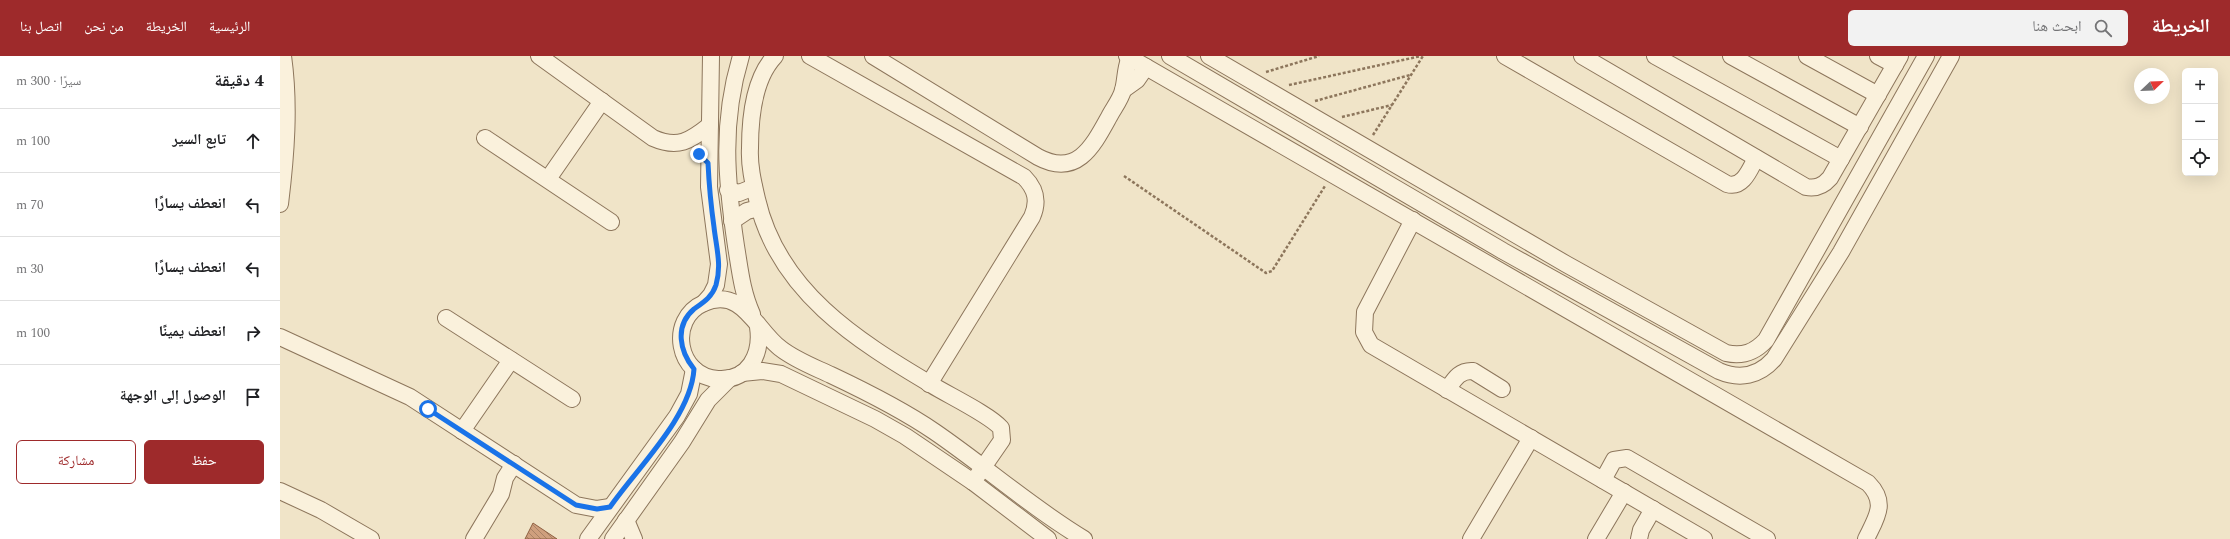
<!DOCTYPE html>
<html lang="ar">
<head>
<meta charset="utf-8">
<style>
  :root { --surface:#fff; --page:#f2f2f2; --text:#202124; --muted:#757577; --line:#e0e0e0; --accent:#9e2a2b }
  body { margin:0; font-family:Spectral,"Noto Naskh Arabic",serif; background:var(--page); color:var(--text); direction:rtl }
  .controls { position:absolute; right:12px; top:12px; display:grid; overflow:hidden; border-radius:6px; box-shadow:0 4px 16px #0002 }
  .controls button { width:36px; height:36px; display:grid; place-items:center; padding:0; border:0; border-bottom:1px solid var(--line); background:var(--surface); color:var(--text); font:20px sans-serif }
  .compass { position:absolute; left:1854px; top:12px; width:36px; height:36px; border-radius:50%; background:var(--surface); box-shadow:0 4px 16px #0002; rotate:67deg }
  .stop { position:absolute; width:12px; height:12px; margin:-9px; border:3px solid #1a73e8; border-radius:50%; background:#fff }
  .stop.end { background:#1a73e8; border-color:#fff; box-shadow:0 1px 4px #0008 }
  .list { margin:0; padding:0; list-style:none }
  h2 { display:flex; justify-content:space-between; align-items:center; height:52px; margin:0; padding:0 16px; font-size:17px }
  h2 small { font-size:13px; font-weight:400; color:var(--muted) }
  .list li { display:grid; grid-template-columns:26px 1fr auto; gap:12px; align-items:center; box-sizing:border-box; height:64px; padding:0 16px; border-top:1px solid var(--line) }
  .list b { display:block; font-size:15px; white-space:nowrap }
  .list em { font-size:13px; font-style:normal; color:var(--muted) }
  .actions { display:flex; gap:8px; padding:12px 16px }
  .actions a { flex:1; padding:9px 0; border:1px solid var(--accent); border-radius:6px; text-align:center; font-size:14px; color:var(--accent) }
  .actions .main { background:var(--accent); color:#fff }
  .icon { flex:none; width:22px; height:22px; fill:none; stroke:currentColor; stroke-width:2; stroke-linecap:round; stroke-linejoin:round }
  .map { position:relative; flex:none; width:1950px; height:483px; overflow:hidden; direction:ltr }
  header { display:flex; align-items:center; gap:24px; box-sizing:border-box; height:56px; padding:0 20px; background:var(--accent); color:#fff }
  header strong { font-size:19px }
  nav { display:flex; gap:22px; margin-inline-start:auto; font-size:14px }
  .search { width:280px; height:36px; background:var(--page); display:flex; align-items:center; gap:10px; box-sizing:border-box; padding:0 14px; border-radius:6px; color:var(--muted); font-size:15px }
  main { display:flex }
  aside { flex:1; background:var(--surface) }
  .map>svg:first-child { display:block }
  .building { fill:url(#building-back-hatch); stroke:#8d5f41 }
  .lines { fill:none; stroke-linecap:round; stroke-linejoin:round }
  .minor-casing { stroke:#8d765c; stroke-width:18 }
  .path { stroke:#8d765c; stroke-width:2.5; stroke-dasharray:3 2; stroke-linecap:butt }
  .minor { stroke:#faf1dc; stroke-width:16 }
  .route { stroke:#1a73e8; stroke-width:5 }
</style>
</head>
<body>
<header>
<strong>الخريطة</strong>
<div class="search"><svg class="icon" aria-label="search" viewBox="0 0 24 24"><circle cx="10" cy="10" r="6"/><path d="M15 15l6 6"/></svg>ابحث هنا</div>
<nav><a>الرئيسية</a><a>الخريطة</a><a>من نحن</a><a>اتصل بنا</a></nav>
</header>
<main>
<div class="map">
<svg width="1950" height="483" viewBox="0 0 1950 483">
  <defs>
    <pattern id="building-back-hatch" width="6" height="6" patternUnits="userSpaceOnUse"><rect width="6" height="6" fill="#cf9f7d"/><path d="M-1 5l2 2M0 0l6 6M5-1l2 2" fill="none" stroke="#a98266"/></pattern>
  </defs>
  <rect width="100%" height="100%" fill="#f0e4c8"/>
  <path class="building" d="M253 467 277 483H245Z"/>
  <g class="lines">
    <defs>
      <g id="minor">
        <path d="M259 0 373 82C398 93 410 85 430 69"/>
        <path d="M461 0C441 66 446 123 456 190 460 214 462 236 472 258"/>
        <path d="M495 0C474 22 470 63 470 92 469 109 473 126 477 143 498 235 576 284 652 329 668 339 710 359 721 372L722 384 693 426"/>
        <path d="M530 0 744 121C756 133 759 145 752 161L649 328"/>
        <path d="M593 0 758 101C797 122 813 90 829 61 833 53 841 43 843 34 846 23 845 12 850 1"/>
        <path d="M847 0 1588 427C1608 447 1596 462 1586 483"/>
        <path d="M890 0 1223 195 1439 315C1460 324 1479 320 1494 303L1561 196 1671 0"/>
        <path d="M929 0 1286 208 1446 297C1463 301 1475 296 1486 284L1646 0"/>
        <path d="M1225 0 1447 128C1463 133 1470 113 1476 102"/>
        <path d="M1302 0 1526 131C1536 133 1543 130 1550 122L1620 0"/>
        <path d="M1375 0 1561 103"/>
        <path d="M1451 0 1580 71"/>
        <path d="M1527 0 1598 39"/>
        <path d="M1598 0 1615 9"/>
        <path d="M843 34 857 24 866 11"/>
        <path d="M205 82 331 166"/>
        <path d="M268 123 322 45"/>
        <path d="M448 134 459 137 474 131"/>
        <path d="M0 148C6 99 10 49 3 0"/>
        <path d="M1133 164 1085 256 1084 276 1091 289 1424 483"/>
        <path d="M452 165 467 155 479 152"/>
        <path d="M424 247 431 239 436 229 439 208 429 131 431 0"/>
        <path d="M166 262 292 343"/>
        <path d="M478 271C482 298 469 325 438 323 397 321 387 263 424 247 462 230 476 274 500 292 515 304 534 311 551 319 587 336 623 354 655 376 706 411 752 452 804 483"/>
        <path d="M0 281 130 341 296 449 317 453 330 451"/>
        <path d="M462 317 482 315 501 318 595 363 625 380 693 426 768 483"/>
        <path d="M1167 334C1174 324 1179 314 1193 315L1222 333"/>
        <path d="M182 375 231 304"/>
        <path d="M1323 424 1334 404 1347 402 1487 483"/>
        <path d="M0 435 41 454 91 483"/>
        <path d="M346 464 354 483"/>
        <path d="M194 483 221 438 225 422 234 408"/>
        <path d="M308 483 397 360 409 338 414 313"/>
        <path d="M333 483 402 386 428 344 450 322"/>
        <path d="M1191 483 1251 382"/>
        <path d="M1316 483 1344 436"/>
        <path d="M1359 483 1361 474 1373 453"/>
      </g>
    </defs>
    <use href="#minor" class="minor-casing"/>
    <g class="path">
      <path d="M986 16 1039 0"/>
      <path d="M1009 29 1141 0"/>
      <path d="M1035 45 1130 19"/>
      <path d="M1062 61 1112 49"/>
      <path d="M1093 79 1143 0"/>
      <path d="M844 120 986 217 992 215 1045 130"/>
    </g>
    <use href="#minor" class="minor"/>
  </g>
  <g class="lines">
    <path class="route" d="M148 353 296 449 317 453 330 451C357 412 411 361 414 313 400 296 394 270 414 253 424 246 432 241 436 229 442 209 436 190 434 171 431 150 429 128 428 107L419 98"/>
  </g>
</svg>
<div class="controls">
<button>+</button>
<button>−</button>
<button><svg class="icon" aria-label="locate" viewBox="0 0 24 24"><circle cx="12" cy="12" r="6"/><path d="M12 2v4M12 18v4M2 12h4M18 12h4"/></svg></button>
</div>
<svg class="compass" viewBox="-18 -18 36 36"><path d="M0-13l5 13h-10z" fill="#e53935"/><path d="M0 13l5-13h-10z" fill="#757577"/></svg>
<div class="stop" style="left:148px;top:353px"></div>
<div class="stop end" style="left:419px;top:98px"></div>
</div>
<aside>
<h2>4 دقيقة<small>سيرًا · 300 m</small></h2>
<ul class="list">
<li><svg class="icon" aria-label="ahead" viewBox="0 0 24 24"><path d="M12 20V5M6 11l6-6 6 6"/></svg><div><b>تابع السير</b></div><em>100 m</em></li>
<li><svg class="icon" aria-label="left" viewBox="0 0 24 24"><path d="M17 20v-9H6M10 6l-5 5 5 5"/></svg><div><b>انعطف يسارًا</b></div><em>70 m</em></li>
<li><svg class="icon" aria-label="left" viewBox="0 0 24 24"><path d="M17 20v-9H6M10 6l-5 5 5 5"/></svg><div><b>انعطف يسارًا</b></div><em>30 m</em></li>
<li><svg class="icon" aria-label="right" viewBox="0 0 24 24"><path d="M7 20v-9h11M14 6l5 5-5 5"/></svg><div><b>انعطف يمينًا</b></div><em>100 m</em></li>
<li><svg class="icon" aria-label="arrive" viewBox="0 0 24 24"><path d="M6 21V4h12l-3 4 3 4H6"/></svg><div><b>الوصول إلى الوجهة</b></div></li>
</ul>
<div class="actions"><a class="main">حفظ</a><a>مشاركة</a></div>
</aside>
</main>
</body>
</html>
